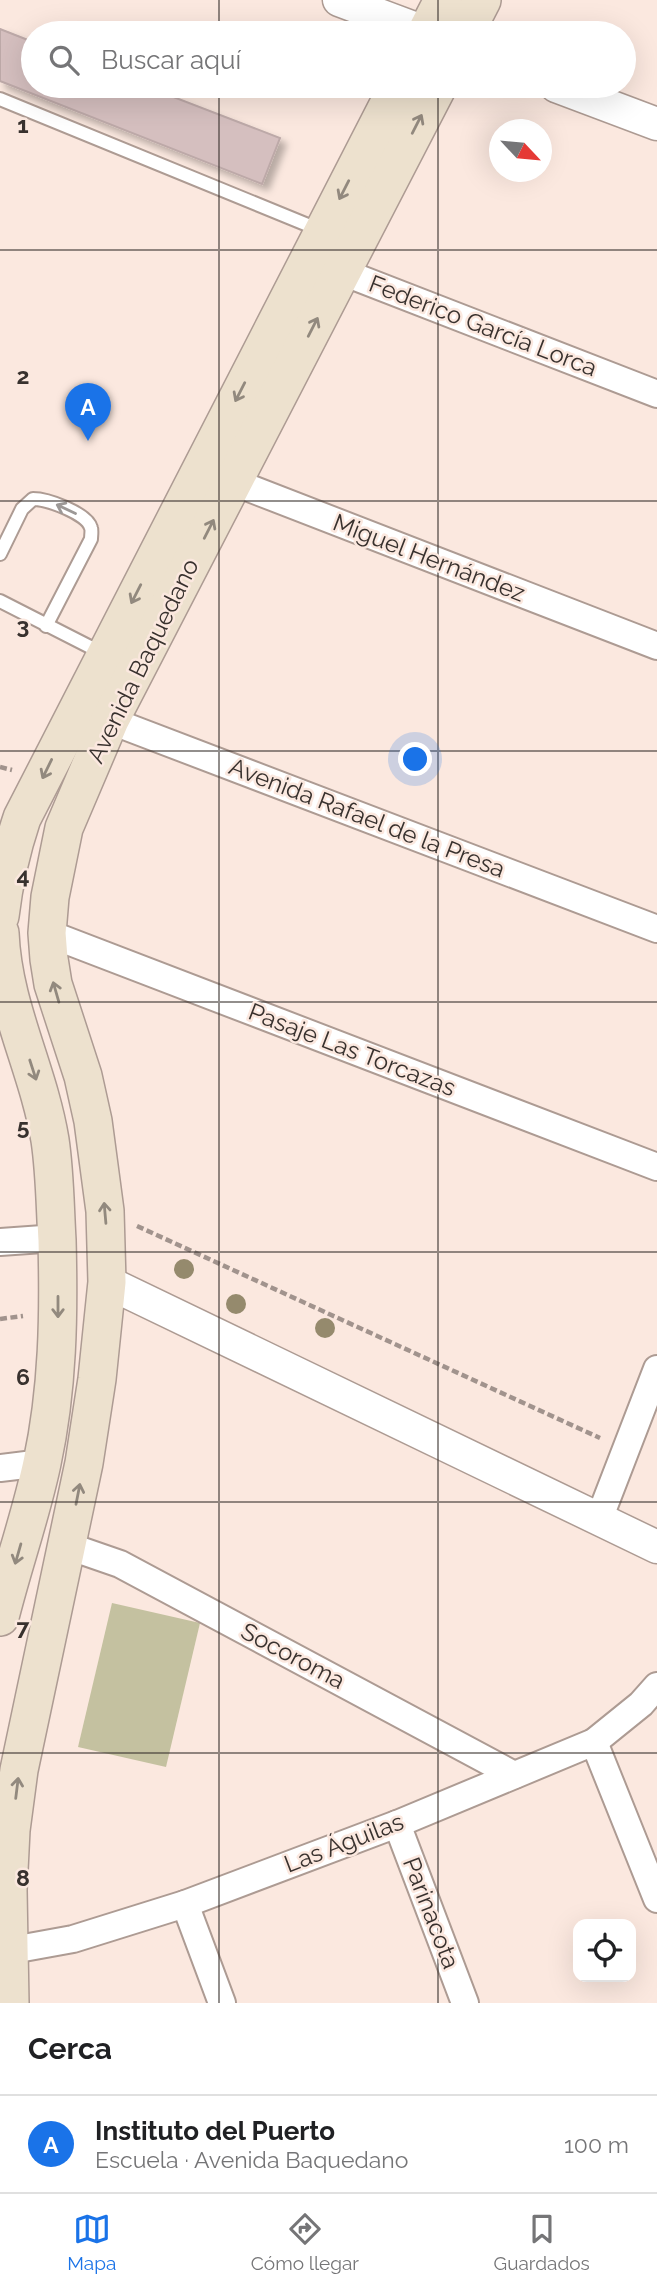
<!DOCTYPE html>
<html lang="es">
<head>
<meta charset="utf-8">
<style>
  :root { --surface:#fff; --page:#f6f6f6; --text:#202124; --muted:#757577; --line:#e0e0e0; --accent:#1a73e8 }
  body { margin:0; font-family:Raleway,sans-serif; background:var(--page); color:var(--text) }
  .controls { position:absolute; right:21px; bottom:21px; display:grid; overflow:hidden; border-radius:14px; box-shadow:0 7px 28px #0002 }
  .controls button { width:63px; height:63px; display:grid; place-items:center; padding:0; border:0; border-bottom:2px solid var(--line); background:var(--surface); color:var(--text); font:35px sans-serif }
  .compass { position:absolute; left:489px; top:119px; width:63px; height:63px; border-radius:50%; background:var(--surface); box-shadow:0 7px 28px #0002; rotate:116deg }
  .you { position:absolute; left:416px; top:760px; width:24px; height:24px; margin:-18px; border:5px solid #fff; border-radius:50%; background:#1a73e8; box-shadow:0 0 0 10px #1a73e833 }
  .badge { display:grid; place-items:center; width:46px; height:46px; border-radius:50%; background:var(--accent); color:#fff; font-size:23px; font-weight:700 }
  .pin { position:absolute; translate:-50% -58px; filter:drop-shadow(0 2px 4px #0008) }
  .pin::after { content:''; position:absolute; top:37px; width:24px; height:21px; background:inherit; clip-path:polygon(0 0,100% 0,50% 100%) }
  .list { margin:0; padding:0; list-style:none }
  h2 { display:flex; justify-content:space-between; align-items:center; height:91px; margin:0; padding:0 28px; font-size:30px }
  h2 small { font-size:23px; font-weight:400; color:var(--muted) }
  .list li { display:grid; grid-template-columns:46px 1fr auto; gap:21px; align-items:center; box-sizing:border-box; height:98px; padding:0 28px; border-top:2px solid var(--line) }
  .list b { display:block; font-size:26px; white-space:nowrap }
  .list p { margin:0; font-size:23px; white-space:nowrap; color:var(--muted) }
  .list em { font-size:23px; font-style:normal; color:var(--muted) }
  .icon { flex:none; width:38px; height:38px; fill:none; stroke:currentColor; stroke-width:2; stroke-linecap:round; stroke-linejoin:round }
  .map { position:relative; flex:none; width:657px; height:2003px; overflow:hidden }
  .search { position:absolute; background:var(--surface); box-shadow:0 7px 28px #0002; left:21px; right:21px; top:21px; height:77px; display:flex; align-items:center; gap:18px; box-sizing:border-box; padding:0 24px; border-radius:38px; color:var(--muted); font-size:26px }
  .sheet { height:189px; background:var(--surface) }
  nav { display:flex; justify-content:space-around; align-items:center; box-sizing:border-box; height:98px; border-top:2px solid var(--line); background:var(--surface); font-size:19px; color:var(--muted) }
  nav a { display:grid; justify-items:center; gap:4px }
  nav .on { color:var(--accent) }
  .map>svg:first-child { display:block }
  .green { fill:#c4c1a0 }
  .building { fill:#d5bfbf; stroke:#bda9a8; stroke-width:2; filter:url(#shadow) }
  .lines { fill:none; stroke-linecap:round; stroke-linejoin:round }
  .service-casing { stroke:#ad9b93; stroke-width:16 }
  .minor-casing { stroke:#ad9b93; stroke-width:30 }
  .tertiary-casing { stroke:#ad9b93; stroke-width:35 }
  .secondary-casing { stroke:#ad9b93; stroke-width:40 }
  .path { stroke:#a1938d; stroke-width:4.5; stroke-dasharray:7 3.5; stroke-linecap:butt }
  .service { stroke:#fff; stroke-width:12 }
  .minor { stroke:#fff; stroke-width:26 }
  .tertiary { stroke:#fff; stroke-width:32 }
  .secondary { stroke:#ede1ce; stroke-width:37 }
  .tree { fill:#958a6d }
  .oneway { stroke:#92897e }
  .oneway2 { stroke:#9c9896 }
  .grid { fill:none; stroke:#38312e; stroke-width:2; stroke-opacity:0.55 }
  .labels { text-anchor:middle; stroke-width:5; stroke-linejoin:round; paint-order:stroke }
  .street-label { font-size:24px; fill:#38312e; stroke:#fbe8df }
  .grid-label { font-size:23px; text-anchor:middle; font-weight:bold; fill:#38312e; stroke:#fbe8df; stroke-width:5; stroke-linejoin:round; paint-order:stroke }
</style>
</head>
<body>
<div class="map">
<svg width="657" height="2003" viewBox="0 0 657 2003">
  <defs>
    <filter id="shadow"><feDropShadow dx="6" dy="6" stdDeviation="3.5" flood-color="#0004"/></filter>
  </defs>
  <rect width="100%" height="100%" fill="#fbe8df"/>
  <path class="green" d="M112 1603 200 1623 166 1767 78 1747Z"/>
  <path class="building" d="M0 29 33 42V86H145L280 138 262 184 0 81Z"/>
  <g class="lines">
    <defs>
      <g id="service">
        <path d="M0 99 320 230"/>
        <path d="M0 554 22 509 33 499C47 499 87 513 91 528 92 530 91 536 91 539L46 626"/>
        <path d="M0 601 102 653"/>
      </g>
      <g id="minor">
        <path d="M327 266 657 394"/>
        <path d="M218 476 657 646"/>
        <path d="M93 714 657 929"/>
        <path d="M47 933 657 1167"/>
        <path d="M0 1242 57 1238"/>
        <path d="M0 1468 42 1463"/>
        <path d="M599 1519 657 1369"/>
        <path d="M68 1546 120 1564 514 1775"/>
        <path d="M594 1742 657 1899"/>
        <path d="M397 1824 465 2003"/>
        <path d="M185 1904 222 2003"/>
        <path d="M7 1951 73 1939 185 1904 397 1824 594 1742 641 1704 657 1686"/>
      </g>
      <g id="tertiary">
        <path d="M339 0 427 33"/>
        <path d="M556 86 657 124"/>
        <path d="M107 1282 657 1547"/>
      </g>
      <g id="secondary">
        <path d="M426 33 443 0"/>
        <path d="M465 33 482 0"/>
        <path d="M0 916C4 882 11 851 22 818L398 86"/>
        <path d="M0 933C3 1007 38 1068 50 1140 55 1173 55 1207 57 1240 59 1315 58 1389 42 1463 31 1515 13 1565 0 1617"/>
        <path d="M10 2003 8 1890 11 1830 19 1770 84 1463 97 1379 107 1282 105 1211 93 1121 83 1076 53 984 49 959 47 933 50 897 64 828 110 720 438 86"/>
      </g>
    </defs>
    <use href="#service" class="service-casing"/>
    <use href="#minor" class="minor-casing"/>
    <use href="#tertiary" class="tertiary-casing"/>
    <use href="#secondary" class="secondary-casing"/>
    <g class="path">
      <path d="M0 767 12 770"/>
      <path d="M137 1226 600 1438"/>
      <path d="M0 1319 23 1316"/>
    </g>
    <use href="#service" class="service"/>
    <use href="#minor" class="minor"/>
    <use href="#tertiary" class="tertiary"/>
    <use href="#secondary" class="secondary"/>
  </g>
  <g class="tree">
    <circle cx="184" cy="1269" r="10"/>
    <circle cx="236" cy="1304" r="10"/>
    <circle cx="325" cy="1328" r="10"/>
  </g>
  <defs><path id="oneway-shaft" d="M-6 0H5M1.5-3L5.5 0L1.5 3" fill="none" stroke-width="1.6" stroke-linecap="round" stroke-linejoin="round" transform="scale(1.75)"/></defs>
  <g class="oneway">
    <use href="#oneway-shaft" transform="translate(417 124) rotate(-63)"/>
    <use href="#oneway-shaft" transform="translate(344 190) rotate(117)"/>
    <use href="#oneway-shaft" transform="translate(313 327) rotate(-63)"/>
    <use href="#oneway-shaft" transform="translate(240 392) rotate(117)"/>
    <use href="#oneway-shaft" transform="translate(209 529) rotate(-63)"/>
    <use href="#oneway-shaft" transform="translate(136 594) rotate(117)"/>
    <use href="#oneway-shaft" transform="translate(47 769) rotate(116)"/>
    <use href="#oneway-shaft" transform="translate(56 992) rotate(-106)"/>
    <use href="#oneway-shaft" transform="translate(33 1070) rotate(72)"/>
    <use href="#oneway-shaft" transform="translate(105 1213) rotate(-95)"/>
    <use href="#oneway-shaft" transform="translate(58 1307) rotate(90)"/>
    <use href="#oneway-shaft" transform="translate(78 1494) rotate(-79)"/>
    <use href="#oneway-shaft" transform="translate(18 1554) rotate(106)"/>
    <use href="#oneway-shaft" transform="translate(17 1788) rotate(-83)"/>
  </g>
  <use class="oneway2" href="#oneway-shaft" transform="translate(66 509) rotate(-155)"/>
  <path class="grid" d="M219 0V33M438 0V33M219 86V2003M438 86V2003M0 250H657M0 501H657M0 751H657M0 1002H657M0 1252H657M0 1502H657M0 1753H657"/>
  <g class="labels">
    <g class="street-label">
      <text transform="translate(483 326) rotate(21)" y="8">Federico García Lorca</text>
      <text transform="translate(429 558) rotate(21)" y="8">Miguel Hernández</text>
      <text transform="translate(143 661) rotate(-64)" y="8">Avenida Baquedano</text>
      <text transform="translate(367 818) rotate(21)" y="8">Avenida Rafael de la Presa</text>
      <text transform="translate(352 1050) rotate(21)" y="8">Pasaje Las Torcazas</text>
      <text transform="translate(293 1656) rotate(28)" y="8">Socoroma</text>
      <text transform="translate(344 1843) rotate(-21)" y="8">Las Águilas</text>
      <text transform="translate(431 1913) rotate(69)" y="8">Parinacota</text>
    </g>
  </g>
  <g class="grid-label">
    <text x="23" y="133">1</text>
    <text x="23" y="384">2</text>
    <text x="23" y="634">3</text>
    <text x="23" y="884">4</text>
    <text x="23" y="1135">5</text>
    <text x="23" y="1385">6</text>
    <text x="23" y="1635">7</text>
    <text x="23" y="1886">8</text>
  </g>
</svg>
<div class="controls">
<button><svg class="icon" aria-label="locate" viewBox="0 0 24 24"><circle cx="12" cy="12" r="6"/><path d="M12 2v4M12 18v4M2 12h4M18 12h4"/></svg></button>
</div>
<svg class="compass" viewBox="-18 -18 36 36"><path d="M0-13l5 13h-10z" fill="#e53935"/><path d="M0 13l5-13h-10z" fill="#757577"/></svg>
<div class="you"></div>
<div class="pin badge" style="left:88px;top:441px">A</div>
<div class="search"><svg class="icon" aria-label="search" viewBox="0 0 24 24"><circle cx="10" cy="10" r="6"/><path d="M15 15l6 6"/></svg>Buscar aquí</div>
</div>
<section class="sheet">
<h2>Cerca<small></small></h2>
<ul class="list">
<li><span class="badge">A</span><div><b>Instituto del Puerto</b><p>Escuela · Avenida Baquedano</p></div><em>100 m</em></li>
</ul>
</section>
<nav>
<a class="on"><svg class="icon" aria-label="map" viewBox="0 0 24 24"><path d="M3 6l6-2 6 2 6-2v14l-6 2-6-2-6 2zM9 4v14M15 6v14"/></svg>Mapa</a>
<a><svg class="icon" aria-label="directions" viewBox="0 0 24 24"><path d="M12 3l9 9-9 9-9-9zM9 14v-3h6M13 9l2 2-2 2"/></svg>Cómo llegar</a>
<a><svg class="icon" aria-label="saved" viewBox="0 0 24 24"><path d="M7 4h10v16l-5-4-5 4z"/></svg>Guardados</a>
</nav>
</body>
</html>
